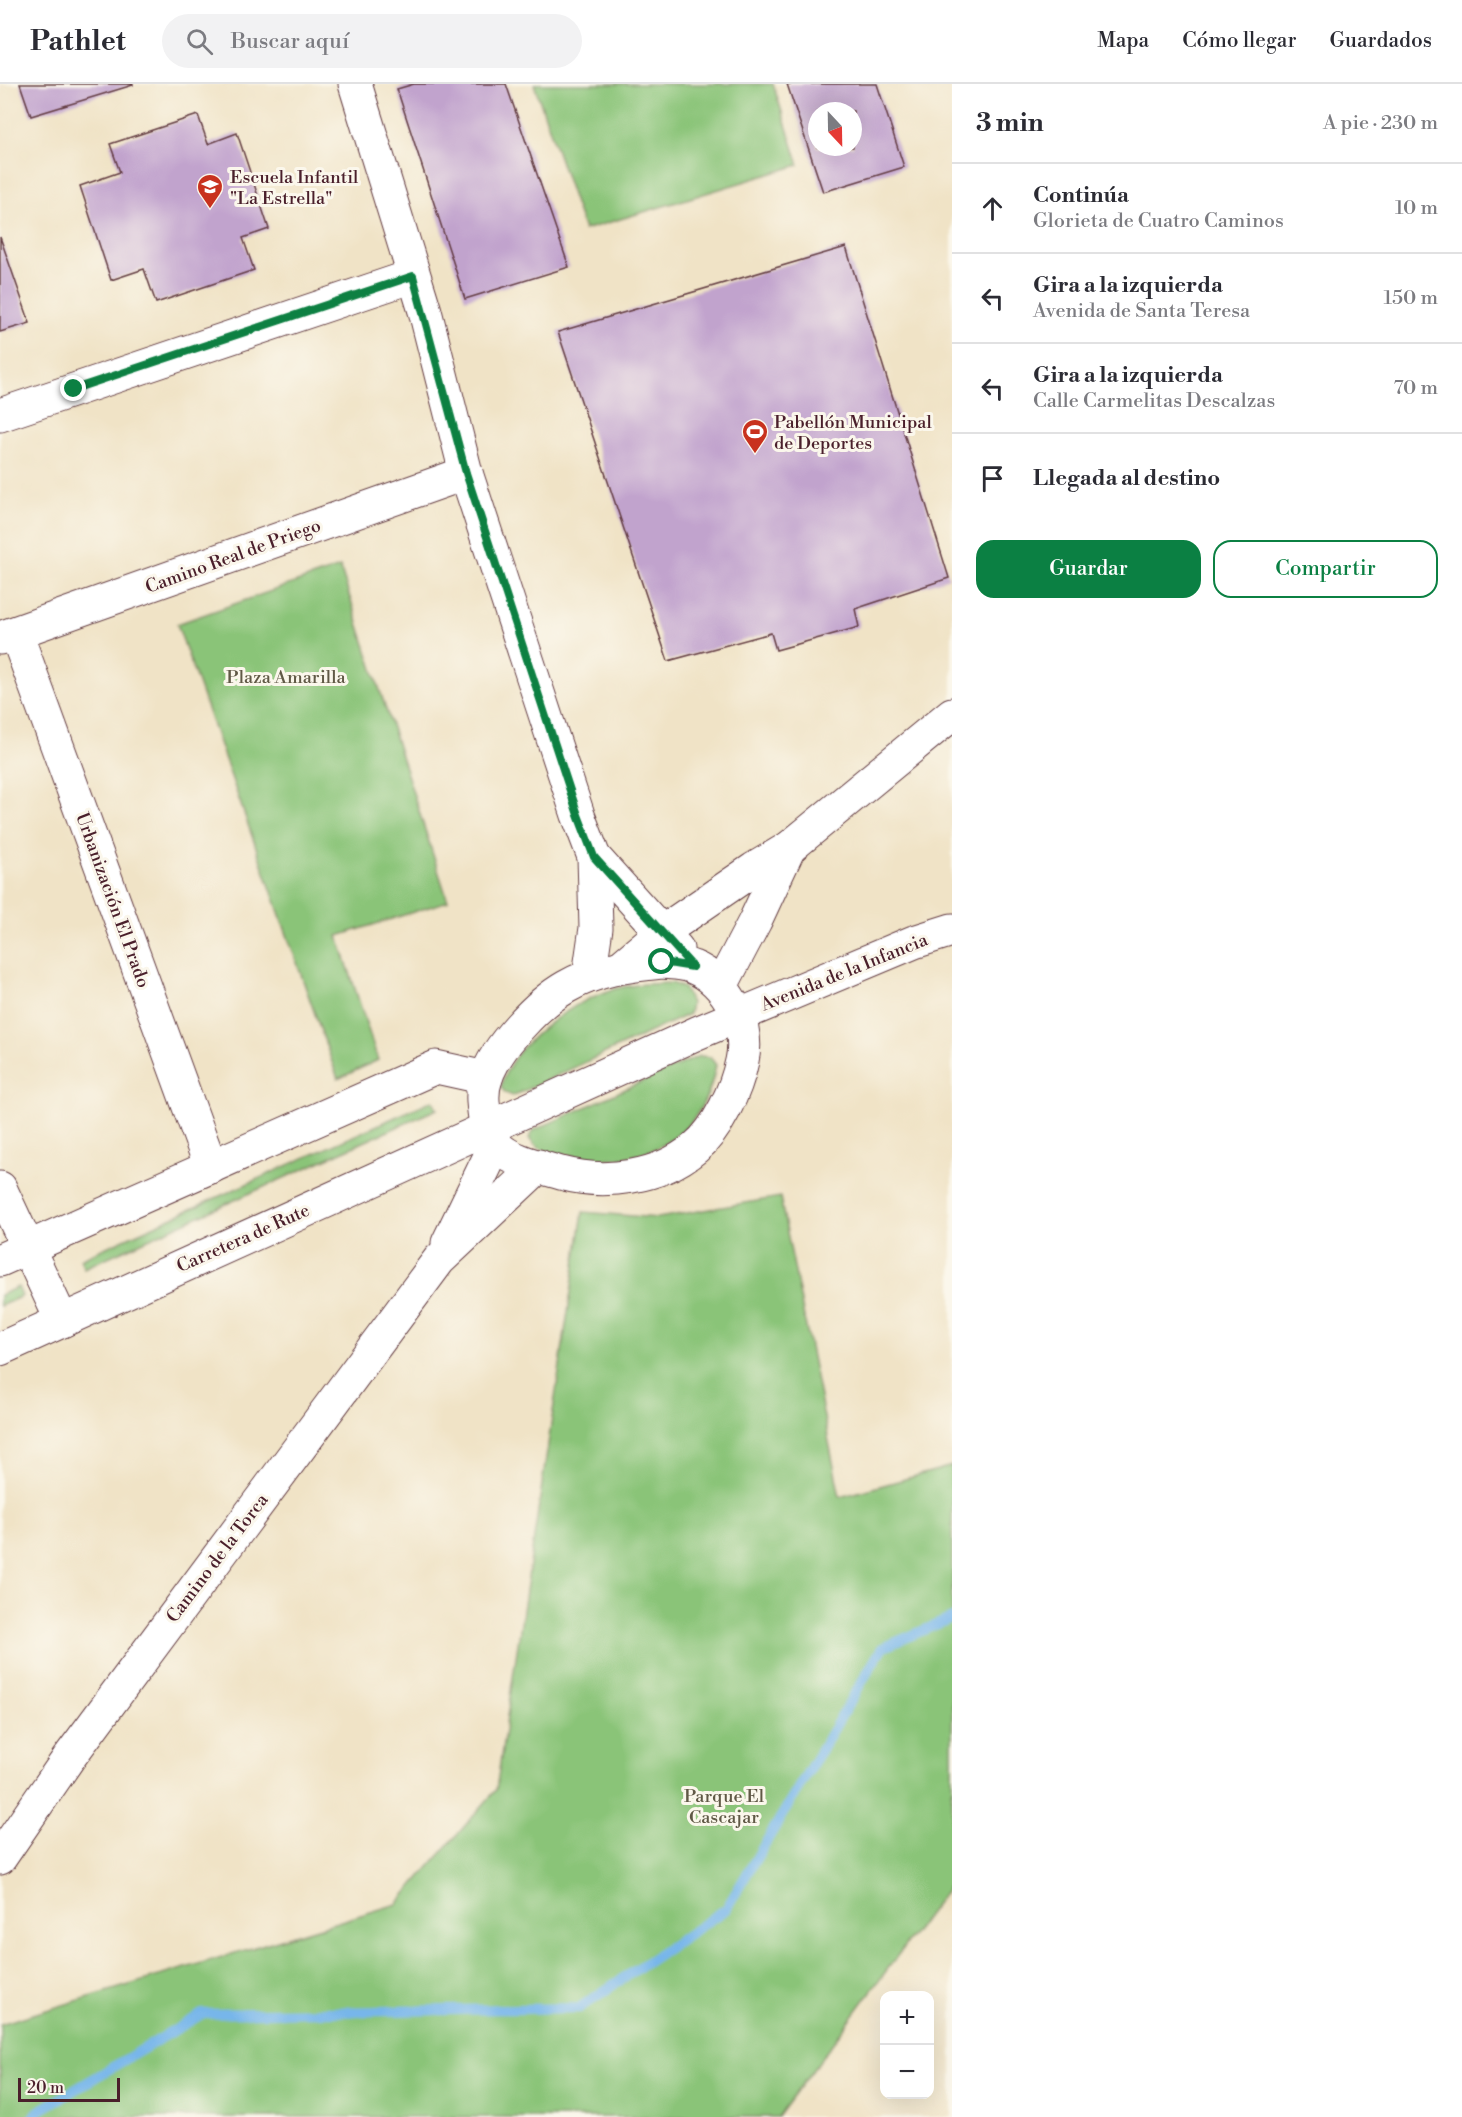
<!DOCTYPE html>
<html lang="es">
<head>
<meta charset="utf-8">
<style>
  :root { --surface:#fff; --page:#f2f2f3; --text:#2b2b33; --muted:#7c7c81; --line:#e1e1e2; --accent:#0b8043 }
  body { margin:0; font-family:"Libre Bodoni",serif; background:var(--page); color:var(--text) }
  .controls { position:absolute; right:18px; bottom:18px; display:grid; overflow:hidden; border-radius:12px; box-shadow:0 6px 24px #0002 }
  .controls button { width:54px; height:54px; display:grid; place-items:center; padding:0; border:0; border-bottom:2px solid var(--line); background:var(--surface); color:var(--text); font:30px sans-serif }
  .compass { position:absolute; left:808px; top:18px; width:54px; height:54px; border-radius:50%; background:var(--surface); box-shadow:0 6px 24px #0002; rotate:158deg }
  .scale { position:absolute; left:18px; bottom:15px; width:102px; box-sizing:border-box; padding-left:6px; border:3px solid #4a1f2b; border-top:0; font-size:16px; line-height:21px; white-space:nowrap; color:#4a1f2b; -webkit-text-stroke:4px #fbf7ec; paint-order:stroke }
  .stop { position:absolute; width:18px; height:18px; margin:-14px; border:4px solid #0b8043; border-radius:50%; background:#fff }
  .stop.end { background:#0b8043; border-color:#fff; box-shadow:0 2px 6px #0008 }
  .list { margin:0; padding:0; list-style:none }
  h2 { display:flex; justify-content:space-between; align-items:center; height:78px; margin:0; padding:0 24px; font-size:26px }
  h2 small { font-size:20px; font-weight:400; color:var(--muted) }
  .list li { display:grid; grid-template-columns:39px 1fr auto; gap:18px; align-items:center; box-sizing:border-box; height:90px; padding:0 24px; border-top:2px solid var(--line) }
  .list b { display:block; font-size:22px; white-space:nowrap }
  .list p { margin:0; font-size:20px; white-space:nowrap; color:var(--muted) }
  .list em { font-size:20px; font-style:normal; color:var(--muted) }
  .actions { display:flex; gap:12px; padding:18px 24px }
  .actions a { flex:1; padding:14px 0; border:2px solid var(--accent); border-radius:18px; text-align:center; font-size:21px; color:var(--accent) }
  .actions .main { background:var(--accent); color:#fff }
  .icon { flex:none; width:33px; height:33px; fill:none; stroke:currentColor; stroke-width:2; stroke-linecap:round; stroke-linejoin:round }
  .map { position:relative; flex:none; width:952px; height:2033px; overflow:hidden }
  header { display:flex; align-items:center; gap:36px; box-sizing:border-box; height:84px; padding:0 30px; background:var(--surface); border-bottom:2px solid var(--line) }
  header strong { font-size:28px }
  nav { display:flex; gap:33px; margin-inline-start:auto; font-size:21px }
  .search { width:420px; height:54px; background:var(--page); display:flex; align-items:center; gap:15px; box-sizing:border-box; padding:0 21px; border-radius:33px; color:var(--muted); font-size:22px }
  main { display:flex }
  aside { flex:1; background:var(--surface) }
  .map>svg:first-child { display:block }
  .green { fill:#8ac478; stroke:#6a7252; stroke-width:1.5 }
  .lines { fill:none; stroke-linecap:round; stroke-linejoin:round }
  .stream { stroke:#77b6ea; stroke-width:10 }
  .building { fill:#c1a3cd; fill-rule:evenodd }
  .minor-casing { stroke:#633c42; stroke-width:35 }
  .minor { stroke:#fff; stroke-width:33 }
  .route { stroke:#0b8043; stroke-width:8 }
  .labels { text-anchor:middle; stroke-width:6; stroke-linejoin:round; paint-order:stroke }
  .poi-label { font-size:18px; fill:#4a1f2b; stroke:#fbf7ec; text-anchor:start }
  .street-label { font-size:18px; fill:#4a1f2b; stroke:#fbf7ec }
  .park-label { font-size:18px; fill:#605946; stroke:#fbf7ec }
</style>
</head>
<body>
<header>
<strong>Pathlet</strong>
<div class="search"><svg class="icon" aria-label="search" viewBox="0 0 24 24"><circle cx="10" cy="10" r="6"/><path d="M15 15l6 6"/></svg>Buscar aquí</div>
<nav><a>Mapa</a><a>Cómo llegar</a><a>Guardados</a></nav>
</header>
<main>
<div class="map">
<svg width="952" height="2033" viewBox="0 0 952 2033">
  <rect width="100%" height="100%" fill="#fbf7ec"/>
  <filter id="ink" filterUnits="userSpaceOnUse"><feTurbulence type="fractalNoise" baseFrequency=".0167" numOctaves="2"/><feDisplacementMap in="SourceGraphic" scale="12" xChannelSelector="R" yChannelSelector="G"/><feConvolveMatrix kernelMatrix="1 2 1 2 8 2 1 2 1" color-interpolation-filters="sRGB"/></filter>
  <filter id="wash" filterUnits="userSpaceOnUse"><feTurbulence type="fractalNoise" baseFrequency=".008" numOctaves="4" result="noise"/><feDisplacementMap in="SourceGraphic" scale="24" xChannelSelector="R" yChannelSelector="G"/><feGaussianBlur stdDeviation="1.35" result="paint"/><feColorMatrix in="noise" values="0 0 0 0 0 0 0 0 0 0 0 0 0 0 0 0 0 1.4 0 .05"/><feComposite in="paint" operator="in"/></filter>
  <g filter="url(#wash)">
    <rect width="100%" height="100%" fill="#f0e3c6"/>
    <g class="green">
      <path d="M534 0H773L799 81 584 146Z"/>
      <path d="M340 483 448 817 338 852 378 976 338 995 177 540Z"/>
      <path d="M672 899 684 904 691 919 689 930 513 1012 505 1009 501 1003C510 961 570 920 608 907 628 900 651 900 672 899Z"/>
      <path d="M699 972 710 973 716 981C702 1060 637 1086 564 1070 550 1068 536 1067 529 1054L534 1046Z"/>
      <path d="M433 1016 437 1025 84 1184 80 1175Z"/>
      <path d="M780 1113 840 1413 952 1382V1798L778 2033H0V1940L397 1820 496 1706 583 1128 658 1134Z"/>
      <path d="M18 1203 22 1212 0 1222V1211Z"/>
    </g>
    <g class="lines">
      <path class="stream" d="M33 2033 39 2027 202 1930 579 1924 726 1825 882 1564 952 1534"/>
    </g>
    <g id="blocks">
      <g class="building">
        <path d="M20 0H133V1L31 32Z"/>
        <path d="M414 0H506L569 183 465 215 397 5Z"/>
        <path d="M787 0H877L904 83 823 108ZM817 27H853V63H817Z"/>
        <path d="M198 31 208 60 237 49 269 145 243 154 254 186 156 219 144 185 111 196 80 102 120 88 110 60Z"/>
        <path d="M0 153 30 239 0 248Z"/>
        <path d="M846 163 949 494 855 525 859 543 776 566 771 549 668 577 558 248Z"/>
      </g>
    </g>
  </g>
  <g filter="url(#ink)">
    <use href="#blocks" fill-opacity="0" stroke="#633c42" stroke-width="1.5"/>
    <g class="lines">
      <defs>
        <g id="minor">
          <path d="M355 0 425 227 466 389 578 731 594 773 596 844 589 892"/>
          <path d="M0 331 413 192"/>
          <path d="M16 549 211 1083"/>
          <path d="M0 554 466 389"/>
          <path d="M594 773 677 865"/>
          <path d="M662 878C671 879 684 879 693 883 727 897 750 941 742 977 736 1006 718 1045 695 1064 659 1094 605 1101 561 1089 541 1083 509 1077 495 1060 489 1053 487 1043 485 1034 483 1021 481 1008 486 994 496 963 538 919 566 903 595 886 628 881 662 878Z"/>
          <path d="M622 882 662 848 754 785 789 764 952 630"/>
          <path d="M721 902 755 837 789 764"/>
          <path d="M0 1104 62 1237"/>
          <path d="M448 1159 496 1060"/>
          <path d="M0 1176 436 983 486 994"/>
          <path d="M0 1265 697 949 914 858 952 846"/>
          <path d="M0 1774 68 1675 439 1176 539 1082"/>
        </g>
      </defs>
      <use href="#minor" class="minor-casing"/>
      <use href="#minor" class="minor"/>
    </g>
  </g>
  <g class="lines" filter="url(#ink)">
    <path class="route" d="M74 305 413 192 466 389 578 731 594 773 693 883 662 878"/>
  </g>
  <defs>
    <symbol id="school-pin" viewBox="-11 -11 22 30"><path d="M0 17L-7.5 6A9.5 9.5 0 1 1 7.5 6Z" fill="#c8321e" stroke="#fbf7ec"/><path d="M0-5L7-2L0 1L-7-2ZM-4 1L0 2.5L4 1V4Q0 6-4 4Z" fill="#fff"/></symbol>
    <symbol id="stadium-pin" viewBox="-11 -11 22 30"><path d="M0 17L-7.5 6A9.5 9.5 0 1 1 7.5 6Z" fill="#c8321e" stroke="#fbf7ec"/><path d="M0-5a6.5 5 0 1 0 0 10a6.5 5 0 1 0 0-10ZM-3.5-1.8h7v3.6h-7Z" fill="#fff"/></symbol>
  </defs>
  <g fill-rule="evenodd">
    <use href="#school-pin" x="195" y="88" width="30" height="40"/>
    <use href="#stadium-pin" x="740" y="333" width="30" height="40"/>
  </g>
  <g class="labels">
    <g class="poi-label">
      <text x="230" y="99">Escuela Infantil<tspan x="230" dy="21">"La Estrella"</tspan></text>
      <text x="774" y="344">Pabellón Municipal<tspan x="774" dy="21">de Deportes</tspan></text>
    </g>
    <g class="street-label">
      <text transform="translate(233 472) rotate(-20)" y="6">Camino Real de Priego</text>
      <text transform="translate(113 816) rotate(70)" y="6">Urbanización El Prado</text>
      <text transform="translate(844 888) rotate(-22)" y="6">Avenida de la Infancia</text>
      <text transform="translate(243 1154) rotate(-24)" y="6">Carretera de Rute</text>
      <text transform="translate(217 1474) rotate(-53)" y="6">Camino de la Torca</text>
    </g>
    <g class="park-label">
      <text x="286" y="599">Plaza Amarilla</text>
      <text x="724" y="1718">Parque El<tspan x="724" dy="21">Cascajar</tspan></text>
    </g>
  </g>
</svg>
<div class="controls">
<button>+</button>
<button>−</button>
</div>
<svg class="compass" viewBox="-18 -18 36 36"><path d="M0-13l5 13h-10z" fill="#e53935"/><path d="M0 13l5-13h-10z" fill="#7c7c81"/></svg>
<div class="scale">20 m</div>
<div class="stop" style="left:662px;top:878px"></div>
<div class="stop end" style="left:74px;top:305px"></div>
</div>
<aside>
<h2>3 min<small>A pie · 230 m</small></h2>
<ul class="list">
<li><svg class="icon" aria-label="ahead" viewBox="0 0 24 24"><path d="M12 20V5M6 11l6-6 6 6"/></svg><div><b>Continúa</b><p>Glorieta de Cuatro Caminos</p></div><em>10 m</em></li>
<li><svg class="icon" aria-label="left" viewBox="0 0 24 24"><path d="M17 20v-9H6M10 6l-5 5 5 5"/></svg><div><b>Gira a la izquierda</b><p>Avenida de Santa Teresa</p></div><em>150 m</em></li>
<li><svg class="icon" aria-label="left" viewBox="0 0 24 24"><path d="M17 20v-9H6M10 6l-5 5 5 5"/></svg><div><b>Gira a la izquierda</b><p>Calle Carmelitas Descalzas</p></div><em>70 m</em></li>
<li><svg class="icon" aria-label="arrive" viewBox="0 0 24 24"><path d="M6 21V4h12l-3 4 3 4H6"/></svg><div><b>Llegada al destino</b></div></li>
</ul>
<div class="actions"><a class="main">Guardar</a><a>Compartir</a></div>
</aside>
</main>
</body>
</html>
